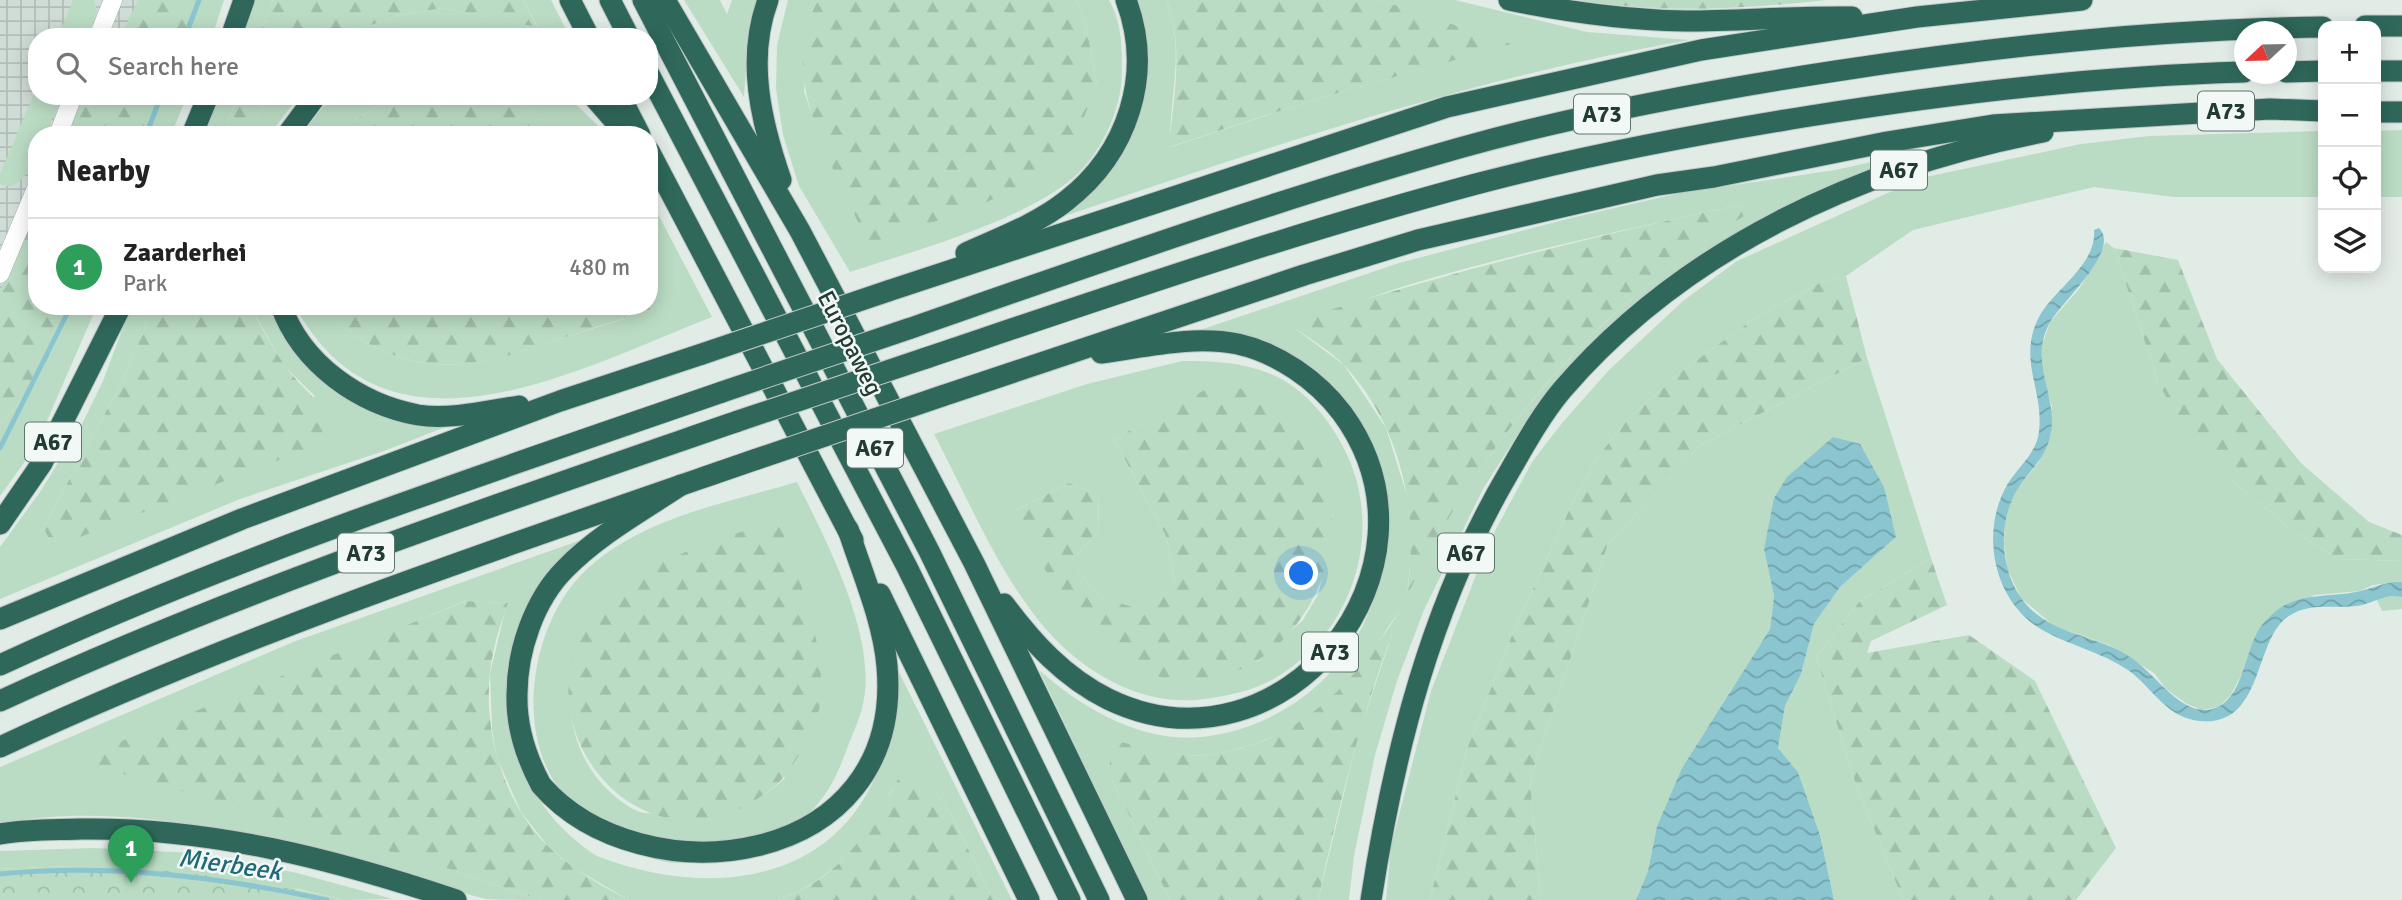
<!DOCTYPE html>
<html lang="en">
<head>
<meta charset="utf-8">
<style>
  :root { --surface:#fff; --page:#f6f6f6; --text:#222; --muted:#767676; --line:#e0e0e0; --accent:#7e4b3d }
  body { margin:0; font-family:Signika,sans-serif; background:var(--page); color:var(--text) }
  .controls { position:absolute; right:21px; top:21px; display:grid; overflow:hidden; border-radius:14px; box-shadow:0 4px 18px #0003 }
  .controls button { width:63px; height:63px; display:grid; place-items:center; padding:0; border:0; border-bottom:2px solid var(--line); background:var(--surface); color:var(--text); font:35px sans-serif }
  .compass { position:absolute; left:2234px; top:21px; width:63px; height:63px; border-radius:50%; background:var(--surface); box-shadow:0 4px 18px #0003; rotate:248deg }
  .you { position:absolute; left:1302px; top:574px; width:24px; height:24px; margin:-18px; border:5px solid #fff; border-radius:50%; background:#1a73e8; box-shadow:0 0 0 10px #1a73e833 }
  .badge { display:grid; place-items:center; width:46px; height:46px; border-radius:50%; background:var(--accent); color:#fff; font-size:23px; font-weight:700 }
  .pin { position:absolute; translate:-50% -58px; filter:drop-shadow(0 2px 4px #0008) }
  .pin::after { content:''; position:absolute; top:37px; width:24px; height:21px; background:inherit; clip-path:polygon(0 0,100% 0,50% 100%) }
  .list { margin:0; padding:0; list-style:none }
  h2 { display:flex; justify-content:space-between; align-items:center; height:91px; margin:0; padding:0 28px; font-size:30px }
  h2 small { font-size:23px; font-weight:400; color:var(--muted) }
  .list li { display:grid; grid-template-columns:46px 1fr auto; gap:21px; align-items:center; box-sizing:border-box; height:98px; padding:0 28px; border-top:2px solid var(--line) }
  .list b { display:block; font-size:26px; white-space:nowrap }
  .list p { margin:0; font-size:23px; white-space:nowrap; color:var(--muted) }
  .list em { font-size:23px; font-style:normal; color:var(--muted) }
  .icon { flex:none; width:38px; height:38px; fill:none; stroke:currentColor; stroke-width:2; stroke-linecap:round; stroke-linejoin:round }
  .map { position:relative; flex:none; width:2402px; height:900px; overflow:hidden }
  .search { position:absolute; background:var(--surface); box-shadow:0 4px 18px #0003; left:28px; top:28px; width:630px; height:77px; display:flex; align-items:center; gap:18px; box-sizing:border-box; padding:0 24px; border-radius:28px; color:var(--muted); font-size:26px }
  .panel { position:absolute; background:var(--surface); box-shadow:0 4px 18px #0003; left:28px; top:126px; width:630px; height:189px; border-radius:28px }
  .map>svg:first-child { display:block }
  .industrial { fill:url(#industrial-grid) }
  .grass { fill:#bbdcc4; fill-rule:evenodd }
  .forest { fill:url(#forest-firs) }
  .park { fill:url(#park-crowns) }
  .water { fill:url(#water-waves) }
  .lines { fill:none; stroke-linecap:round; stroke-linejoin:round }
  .stream { stroke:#8bc6d0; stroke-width:5 }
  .minor-casing { stroke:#a5b4ae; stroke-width:19 }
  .motorway-casing { stroke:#c1c8c6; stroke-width:23 }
  .minor { stroke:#fff; stroke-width:18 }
  .motorway { stroke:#2f685b; stroke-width:21 }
  .motorway-bridge-casing { stroke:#c1c8c6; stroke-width:23; stroke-linecap:butt }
  .motorway-bridge { stroke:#2f685b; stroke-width:21 }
  .labels { text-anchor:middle; stroke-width:5; stroke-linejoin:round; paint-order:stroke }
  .shield { fill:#f2f8f5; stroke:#60746f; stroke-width:2 }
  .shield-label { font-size:23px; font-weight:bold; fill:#223c35 }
  .street-label { font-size:24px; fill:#223c35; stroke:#f2f8f5 }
  .water-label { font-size:26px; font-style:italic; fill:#1e6977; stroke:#f2f8f5 }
</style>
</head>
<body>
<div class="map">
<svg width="2402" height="900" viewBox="0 0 2402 900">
  <defs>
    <pattern id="industrial-grid" width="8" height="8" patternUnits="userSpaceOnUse" patternTransform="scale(1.75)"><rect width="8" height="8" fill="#d0dcd6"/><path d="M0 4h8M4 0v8" fill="none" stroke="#b2beb8"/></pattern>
    <pattern id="forest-firs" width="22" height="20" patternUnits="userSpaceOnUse" patternTransform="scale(1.75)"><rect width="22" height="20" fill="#bbdcc4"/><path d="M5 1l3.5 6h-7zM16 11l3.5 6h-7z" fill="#a0bea9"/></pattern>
    <pattern id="park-crowns" width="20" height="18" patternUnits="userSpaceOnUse" patternTransform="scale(1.75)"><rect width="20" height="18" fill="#bbdcc4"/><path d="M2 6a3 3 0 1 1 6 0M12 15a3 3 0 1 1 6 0" fill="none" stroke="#a0bea9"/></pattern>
    <pattern id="water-waves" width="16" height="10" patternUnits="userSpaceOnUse" patternTransform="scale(1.75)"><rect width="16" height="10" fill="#8bc6d0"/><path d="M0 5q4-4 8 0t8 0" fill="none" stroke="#71a2aa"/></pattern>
  </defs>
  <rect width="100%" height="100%" fill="#e2ece7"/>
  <path class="industrial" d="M0 0H139L127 37H37V96H109L96 135H37V306L0 433Z"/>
  <g class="grass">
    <path d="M73 0H94L97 10 91 37H58Z"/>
    <path d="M198 0H224L212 37H184Z"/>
    <path d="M253 0H273L259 37H240Z"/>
    <path d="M523 0H551L570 37H504L459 31 404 37H337L400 15 442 8 537 26Z"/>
    <path d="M684 0H720L727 14 732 0H759L747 58 744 97Z"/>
    <path d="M788 0H818L812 10 804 91 814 121 869 244 1097 84 1086 26 1077 0H1109C1122 23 1122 47 1122 72 1122 111 1099 159 1067 183 1010 225 917 250 850 272L799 186 783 135 776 89 777 45Z"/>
    <path d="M1135 0H1166C1186 47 1169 98 1170 147L1317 99 1509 44 1380 0H1455L1587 32 1689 40C1471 78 1262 149 1053 220L1116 159Z"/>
    <path d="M37 87V96H63L45 135H37C37 158 31 176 10 187L0 184V174Z"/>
    <path d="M160 96H187L171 135H144Z"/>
    <path d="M216 96H238L223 135H200Z"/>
    <path d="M269 96H299L269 135H247Z"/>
    <path d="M338 96H395L349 123 338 135H301L323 107Z"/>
    <path d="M506 96H567L608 135H563L534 109Z"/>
    <path d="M2402 130V197H2376V131Z"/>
    <path d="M2323 131V197H2174L2094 187 1913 230 1846 276 1821 282 1755 318 1679 373 1626 421 1600 454 1575 497 1512 635 1467 749 1430 900H1386L1391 846 1431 691 1488 544 1532 462 1562 423 1609 370 1683 301 1737 261 1921 178 2081 144 2149 136Z"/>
    <path d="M1913 153 1849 181 1585 354 1518 434 1483 489 1424 610 1397 681 1375 755 1354 856 1349 900H1318L1358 736 1400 611C1384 631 1372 656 1355 677 1318 719 1262 749 1206 755 1180 758 1147 749 1121 742L1111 778 1170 900H1149L1039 670C1082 708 1141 743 1201 737 1296 727 1373 653 1382 558 1384 540 1386 517 1382 499 1380 488 1371 476 1365 466 1350 436 1334 406 1319 377L1179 337 1399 263 1571 218 1680 193 1835 170ZM1734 206 1742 207 1748 213C1601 302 1482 440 1407 594L1412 548 1410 505 1386 428 1344 365 1293 327C1331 313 1369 297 1408 285 1515 253 1625 230 1734 206Z"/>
    <path d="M649 197 712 317C580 368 387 477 295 306H327C339 326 354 336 375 347 448 382 500 358 572 335 601 326 630 317 659 307L649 288Z"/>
    <path d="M2106 242 2114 248 2158 382 2230 479 2292 530 2338 559 2402 561V582L2373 585 2360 591 2314 595 2258 631 2243 672 2230 696 2218 707 2202 710 2187 704 2166 689 2154 673 2109 645 2054 626 2021 598 2007 568 2004 544 2005 514 2017 489 2039 462 2052 407 2041 368 2042 345 2050 322 2079 289Z"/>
    <path d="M74 306H97L36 446 0 496V425L35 384Z"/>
    <path d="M131 306H154L122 382 43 528 50 540 315 396 284 366 250 306H272L319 374 461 421 384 451 240 499 0 599V547L40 492 82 424 103 381Z"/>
    <path d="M1867 358 1931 558 1859 602 1816 657 1855 782 1903 900H1834L1820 835 1798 772 1778 748 1785 706 1801 674 1814 624 1840 587 1896 537 1764 549 1774 596 1770 629 1682 768 1657 826 1648 871 1636 900H1541L1530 781 1608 544 1701 445Z"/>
    <path d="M1182 361C1213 361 1242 362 1271 374 1301 386 1326 415 1341 443 1388 526 1355 634 1272 680 1253 690 1232 695 1211 698 1152 709 1095 680 1055 639 1003 585 969 500 934 434L1087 384ZM1222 381 1321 466 1333 517 1319 593 1303 620 1258 661 1176 682 1135 663 1093 637 1013 512 1069 483 1098 494 1099 530 1071 561 1100 597 1149 613 1175 583 1166 536 1114 439Z"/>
    <path d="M797 482C826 540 878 638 863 704 860 718 853 733 848 746 831 794 814 818 768 840 734 856 692 871 654 859 631 851 616 840 598 824 587 815 574 806 564 795 512 734 531 621 587 569 644 517 726 503 797 482ZM653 568 785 778C750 809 743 806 698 809 682 810 661 815 645 813 630 811 607 791 598 779 560 732 561 659 598 611 613 592 633 581 653 568Z"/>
    <path d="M598 534 522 634C524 667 525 701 527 734 528 747 526 764 529 776 538 808 570 839 597 856 710 900 843 885 884 754 894 722 892 687 890 654L1012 900H993L952 816 937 794 892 789C871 838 829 882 778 900H629L572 867 547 845 521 812 497 758 492 729 490 673 507 603 465 601 316 663 450 869 540 900C523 900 502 900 486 899 452 891 419 876 384 867 268 836 120 799 0 824V767L293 642Z"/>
    <path d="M2397 596 2402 597V609L2382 611 2376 598Z"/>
    <path d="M93 848 195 853 297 873 393 899 344 900 299 889 69 866 0 869V851Z"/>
  </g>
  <g class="forest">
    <path d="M138 0H198L184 37H120Z"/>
    <path d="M273 0H523L537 27 442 8 400 15 337 37H259Z"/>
    <path d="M818 0H1077L1086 26 1097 84 1069 155 1023 186 966 211 868 244C838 173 773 77 818 0Z"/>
    <path d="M1166 0H1380L1511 44 1317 99 1169 147C1173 99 1185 45 1166 0Z"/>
    <path d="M1578 0H1827C1743 9 1663 14 1578 0Z"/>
    <path d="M84 96H160L144 135H67Z"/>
    <path d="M238 96H269L247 135H223Z"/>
    <path d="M395 96H506L534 109 563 135H338L349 123Z"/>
    <path d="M37 206V306H74L35 384 0 425V290Z"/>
    <path d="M1734 206 1742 207 1749 213C1600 302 1480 442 1406 598 1421 517 1402 428 1345 366 1331 351 1310 339 1293 327L1291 322C1437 276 1584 238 1734 206Z"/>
    <path d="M2114 248 2178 260 2217 359 2301 463 2369 522 2402 535V561L2338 559 2292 530 2230 479 2197 443 2181 424 2158 382Z"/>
    <path d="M1846 276 1867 358 1701 445 1608 544 1530 781 1541 900H1430L1467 749 1512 635 1575 497 1600 454 1626 421 1679 373 1755 318 1821 282Z"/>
    <path d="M649 288 659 307C630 317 601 325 572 335 501 358 448 382 375 347 354 336 339 326 327 306H649Z"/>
    <path d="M154 306H250C260 325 271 345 283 363 304 394 325 396 330 440L67 542 50 540 43 528 122 382Z"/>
    <path d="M1223 380C1246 391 1267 401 1287 417 1368 486 1333 625 1244 668 1224 677 1200 685 1177 682 1161 680 1139 666 1125 657 1115 651 1102 645 1093 637 1063 610 1035 548 1013 512L1069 483 1098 494 1099 530 1071 561 1100 597 1149 612 1175 583 1166 536 1114 439Z"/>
    <path d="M779 520C797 577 825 638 821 699 819 723 794 770 775 786 638 900 494 702 612 596 657 556 722 538 779 520Z"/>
    <path d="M1931 558 1947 605 1871 641 1867 653 1969 635 2035 681 2116 848 2076 900H1903L1855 782 1816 657 1859 602Z"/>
    <path d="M466 601 508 603C503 618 497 634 494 649 478 715 499 800 549 847 573 870 600 885 629 900H540L450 869 75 760Z"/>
    <path d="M1403 606C1365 701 1340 800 1318 900H1170L1111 778C1109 762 1108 753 1121 742 1147 748 1180 758 1206 755 1300 745 1356 681 1403 606Z"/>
    <path d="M905 767 937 794 952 816 993 900H778C846 876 872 826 905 767Z"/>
  </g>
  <path class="park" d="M69 866C162 867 253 878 344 900H0V869Z"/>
  <g class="water">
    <path d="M2099 228C2122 250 2059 304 2049 324 2028 365 2060 397 2050 437 2045 459 2028 472 2017 490 1993 530 2002 592 2042 618 2070 637 2106 639 2133 659 2154 673 2177 710 2205 710 2242 709 2244 654 2258 631 2262 623 2273 613 2280 608 2303 593 2330 597 2356 592 2372 589 2384 581 2402 582V597C2384 593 2373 604 2356 606 2333 609 2310 602 2289 616 2253 638 2265 727 2200 721 2168 718 2154 691 2132 673 2107 654 2074 647 2046 632 1994 605 1979 534 2007 485 2018 467 2037 453 2039 431 2044 390 2017 359 2039 317 2054 289 2097 265 2094 230Z"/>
    <path d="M1833 437 1860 444 1884 487 1896 537 1840 587 1814 624 1801 674 1785 706 1778 748 1798 772 1820 835 1834 900H1636L1648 871 1657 826 1682 768 1770 629 1774 596 1764 549 1774 498 1787 477Z"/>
  </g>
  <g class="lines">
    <g class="stream">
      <path d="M185 37 199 0"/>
      <path d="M146 135 161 96"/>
      <path d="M0 448 71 306"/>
      <path d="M0 874C109 863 220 877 327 900"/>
    </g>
    <defs>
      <g id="minor">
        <path d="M98 37 113 0"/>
        <path d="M58 135 73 96"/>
        <path d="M0 274 37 186"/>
      </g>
      <g id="motorway">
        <path d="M570 0 589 37"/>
        <path d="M610 0 629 37"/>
        <path d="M643 0 929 551 1099 900"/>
        <path d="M665 0 800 231 974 563 1137 900"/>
        <path d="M768 0C746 59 761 122 781 180"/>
        <path d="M1509 0C1568 12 1625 20 1685 21 1741 21 1796 16 1852 17"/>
        <path d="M2365 26H2402"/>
        <path d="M231 37 244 0"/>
        <path d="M2376 71H2402"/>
        <path d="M2286 72 2323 71"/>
        <path d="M649 74 907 567 1070 900"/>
        <path d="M593 96 627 135"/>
        <path d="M620 96 640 135"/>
        <path d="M2376 112H2402"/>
        <path d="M192 135 208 96"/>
        <path d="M287 135 316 96"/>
        <path d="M649 151 853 540"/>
        <path d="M966 253C999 238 1037 224 1066 201 1128 153 1154 74 1126 0"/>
        <path d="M888 291 1447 107 1701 50 1917 17 2082 0"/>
        <path d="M281 306C302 364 359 404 418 415 450 420 487 411 519 406"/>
        <path d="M908 329C1092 265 1275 200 1463 147 1585 113 1711 90 1836 71 1998 46 2160 29 2323 27"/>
        <path d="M923 359C1107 297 1289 234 1476 184 1586 155 1698 134 1810 116 1954 93 2099 76 2244 72"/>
        <path d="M942 396 1304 275 1418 240 1657 185 1714 177 1887 142 1993 125 2270 109 2323 111"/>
        <path d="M681 485C642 511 598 535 565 569 534 600 517 651 517 694 516 726 526 757 541 785 641 900 905 871 887 666 883 620 862 573 848 529"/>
        <path d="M0 524 42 463 121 306"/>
        <path d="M880 594 1029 900"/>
        <path d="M1004 604C1033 643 1064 677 1108 699 1283 784 1456 568 1342 413 1317 380 1278 353 1238 344 1193 335 1146 347 1101 353"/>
        <path d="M0 619 242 519 560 401 702 354"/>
        <path d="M0 665C233 557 479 476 722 392"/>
        <path d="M0 701C239 591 489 507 738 421"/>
        <path d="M0 747C245 633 502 547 757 459"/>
        <path d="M0 834C27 829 53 830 80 829 209 827 334 859 456 900"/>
        <path d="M1371 900C1394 751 1431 605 1508 474 1524 446 1541 415 1562 390 1685 247 1862 167 2043 132"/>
      </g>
    </defs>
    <use href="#minor" class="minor-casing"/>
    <use href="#motorway" class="motorway-casing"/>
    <use href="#minor" class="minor"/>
    <use href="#motorway" class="motorway"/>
    <defs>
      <g id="motorway-bridge">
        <path d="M702 354 888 291"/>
        <path d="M722 392 908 329"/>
        <path d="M738 421 923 359"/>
        <path d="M757 459 942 396"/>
      </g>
    </defs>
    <use href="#motorway-bridge" class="motorway-bridge-casing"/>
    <use href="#motorway-bridge" class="motorway-bridge"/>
  </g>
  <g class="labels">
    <g class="shield">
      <rect x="2198" y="91.5" width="56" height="39" rx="5"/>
      <rect x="1574" y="94.5" width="56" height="39" rx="5"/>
      <rect x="1871" y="150.5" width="56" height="39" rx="5"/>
      <rect x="25" y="422.5" width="56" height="39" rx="5"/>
      <rect x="847" y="428.5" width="56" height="39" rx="5"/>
      <rect x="338" y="533.5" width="56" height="39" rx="5"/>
      <rect x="1438" y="533.5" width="56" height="39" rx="5"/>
      <rect x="1302" y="632.5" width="56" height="39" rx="5"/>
    </g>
    <g class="shield-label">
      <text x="2226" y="119">A73</text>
      <text x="1602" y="122">A73</text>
      <text x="1899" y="178">A67</text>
      <text x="53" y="450">A67</text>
      <text x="875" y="456">A67</text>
      <text x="366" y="561">A73</text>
      <text x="1466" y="561">A67</text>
      <text x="1330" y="660">A73</text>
    </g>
    <g class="street-label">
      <text transform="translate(850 343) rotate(63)" y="8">Europaweg</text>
    </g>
    <g class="water-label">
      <text transform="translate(230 864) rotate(8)" y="9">Mierbeek</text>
    </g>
  </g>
</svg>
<div class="controls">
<button>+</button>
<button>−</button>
<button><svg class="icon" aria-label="locate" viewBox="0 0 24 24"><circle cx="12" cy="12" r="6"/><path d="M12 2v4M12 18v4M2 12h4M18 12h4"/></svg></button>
<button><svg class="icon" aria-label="layers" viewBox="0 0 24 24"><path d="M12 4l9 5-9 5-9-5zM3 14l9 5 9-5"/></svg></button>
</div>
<svg class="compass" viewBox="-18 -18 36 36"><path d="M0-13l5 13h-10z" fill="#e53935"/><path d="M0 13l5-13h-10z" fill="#767676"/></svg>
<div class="you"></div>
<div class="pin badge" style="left:131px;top:883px;background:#2e9e5b">1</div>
<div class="search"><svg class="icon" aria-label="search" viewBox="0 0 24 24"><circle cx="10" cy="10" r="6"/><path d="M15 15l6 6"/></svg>Search here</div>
<section class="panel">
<h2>Nearby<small></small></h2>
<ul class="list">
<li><span class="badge" style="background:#2e9e5b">1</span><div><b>Zaarderhei</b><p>Park</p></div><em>480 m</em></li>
</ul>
</section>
</div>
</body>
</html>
